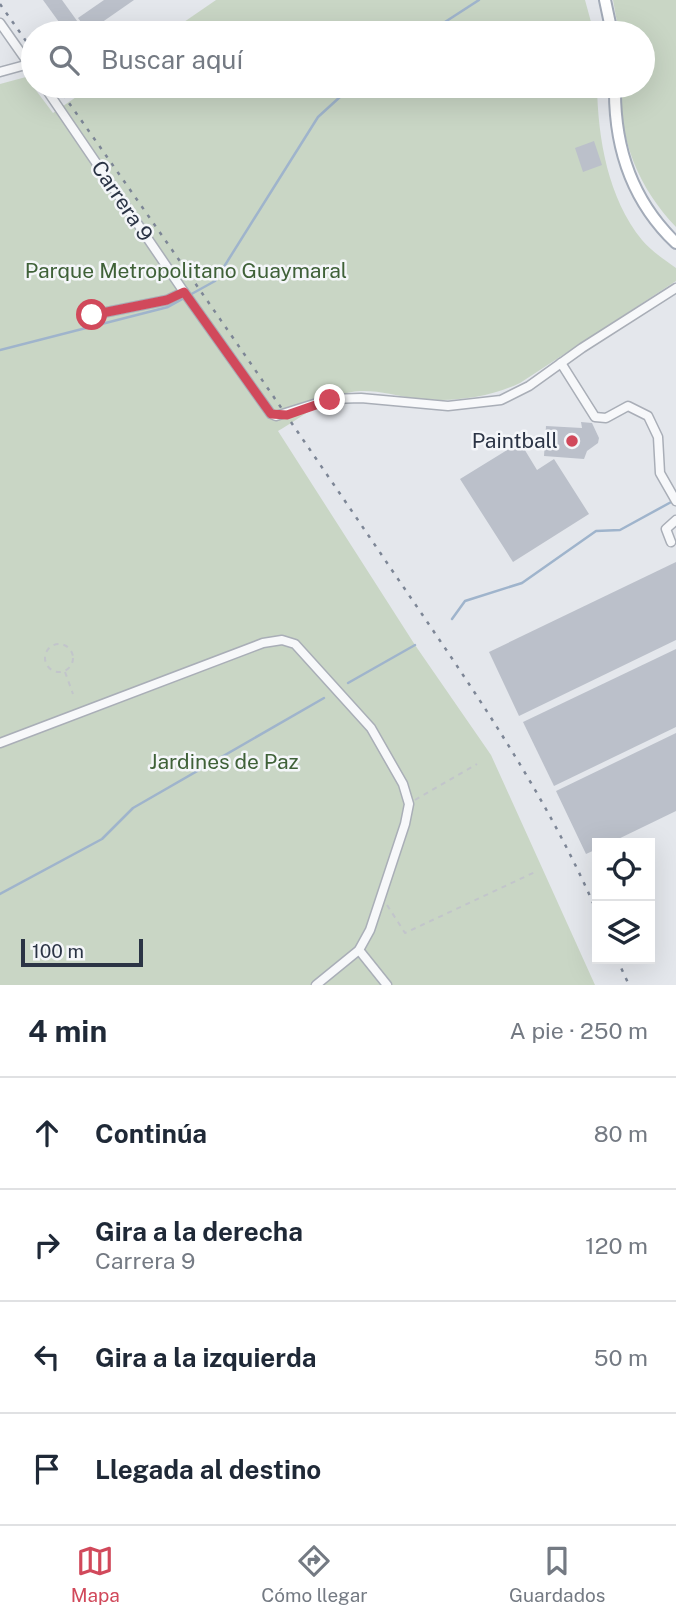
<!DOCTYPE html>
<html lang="es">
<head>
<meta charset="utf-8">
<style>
  :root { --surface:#fff; --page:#f2f2f3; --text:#1f2937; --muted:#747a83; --line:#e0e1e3; --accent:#d1495b }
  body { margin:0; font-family:"Public Sans",sans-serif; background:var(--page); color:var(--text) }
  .controls { position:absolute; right:21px; bottom:21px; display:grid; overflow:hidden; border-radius:0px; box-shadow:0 7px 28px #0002 }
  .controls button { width:63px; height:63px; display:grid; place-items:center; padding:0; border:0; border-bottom:2px solid var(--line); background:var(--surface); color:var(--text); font:35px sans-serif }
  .scale { position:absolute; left:21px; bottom:18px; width:122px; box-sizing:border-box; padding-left:7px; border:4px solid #2b3445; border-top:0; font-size:19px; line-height:24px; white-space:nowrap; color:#2b3445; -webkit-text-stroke:5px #f4f6f9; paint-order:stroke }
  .stop { position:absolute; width:21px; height:21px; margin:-16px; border:5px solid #d1495b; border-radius:50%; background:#fff }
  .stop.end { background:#d1495b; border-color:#fff; box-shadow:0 2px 7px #0008 }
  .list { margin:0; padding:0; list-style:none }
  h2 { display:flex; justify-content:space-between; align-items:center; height:91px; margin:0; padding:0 28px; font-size:30px }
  h2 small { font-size:23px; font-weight:400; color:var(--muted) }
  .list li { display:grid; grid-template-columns:46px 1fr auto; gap:21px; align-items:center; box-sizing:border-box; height:112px; padding:0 28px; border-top:2px solid var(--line) }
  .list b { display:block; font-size:26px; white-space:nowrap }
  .list p { margin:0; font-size:23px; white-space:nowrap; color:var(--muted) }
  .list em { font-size:23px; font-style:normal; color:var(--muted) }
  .icon { flex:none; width:38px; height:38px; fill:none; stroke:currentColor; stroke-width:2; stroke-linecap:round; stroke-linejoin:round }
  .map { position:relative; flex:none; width:676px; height:985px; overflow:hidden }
  .search { position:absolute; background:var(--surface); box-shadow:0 7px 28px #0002; left:21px; right:21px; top:21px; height:77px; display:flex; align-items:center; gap:18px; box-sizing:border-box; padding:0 24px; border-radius:38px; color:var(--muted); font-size:26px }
  .sheet { height:539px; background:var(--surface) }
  nav { display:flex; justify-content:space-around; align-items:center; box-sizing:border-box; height:98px; border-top:2px solid var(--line); background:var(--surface); font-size:19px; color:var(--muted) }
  nav a { display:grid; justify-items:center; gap:4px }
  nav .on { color:var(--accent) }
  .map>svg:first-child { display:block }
  .green { fill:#c9d6c5 }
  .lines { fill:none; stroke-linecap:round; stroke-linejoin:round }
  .stream { stroke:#9fb4cc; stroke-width:2.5 }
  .building { fill:#bbc0ca }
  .minor-casing { stroke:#a9aeb7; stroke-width:11 }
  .major-casing { stroke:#a3abb8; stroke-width:14 }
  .path { stroke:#c2c5cb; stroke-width:2; stroke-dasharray:5 5; stroke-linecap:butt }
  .minor { stroke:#f7f8fa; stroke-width:8 }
  .major { stroke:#fff; stroke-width:10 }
  .rail { stroke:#7d8696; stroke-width:2.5; stroke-dasharray:3.5 7; stroke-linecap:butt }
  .route { stroke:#d1495b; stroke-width:9 }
  .poi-dot { fill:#d1495b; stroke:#f4f6f9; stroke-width:2.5 }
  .labels { text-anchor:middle; stroke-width:5; stroke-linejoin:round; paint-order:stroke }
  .street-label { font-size:21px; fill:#2b3445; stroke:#f4f6f9 }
  .park-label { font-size:21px; fill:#3f6138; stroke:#f4f6f9 }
  .poi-label { font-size:21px; fill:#2b3445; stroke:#f4f6f9; text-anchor:end }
</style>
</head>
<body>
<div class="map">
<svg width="676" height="985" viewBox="0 0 676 985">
  <rect width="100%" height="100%" fill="#e4e7ec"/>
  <g class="green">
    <path d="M216 0H585L594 33H168Z"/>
    <path d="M613 0H676V227C638 187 620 141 620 86H643V33H619Z"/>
    <path d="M26 77 53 113 92 86H597C598 139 608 198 642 240 651 251 665 260 676 268V281L520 383C488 398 450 403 414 398 397 396 378 390 360 391 331 392 303 417 278 431L415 645 491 755 595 985H0V84Z"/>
  </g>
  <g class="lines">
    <g class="stream">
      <path d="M428 33 479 0"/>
      <path d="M0 350 168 307 215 281 318 117 352 86"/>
      <path d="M452 619 465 601 522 583 596 531 620 530 673 501"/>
      <path d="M348 683 415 645"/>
      <path d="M0 894 102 839 133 808 324 698"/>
    </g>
  </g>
  <g class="building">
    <path d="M43 0H62L85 32 67 33Z"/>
    <path d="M104 0H134L88 32 78 18Z"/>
    <path d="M594 141 602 165 583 172 575 148Z"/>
    <path d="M581 422 592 423 599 438 598 443 587 451 584 459 544 456 546 426 582 428Z"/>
    <path d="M520 442 537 470 554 459 589 514 513 562 460 479Z"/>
    <path d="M676 562V640L519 716 489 652Z"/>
    <path d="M676 649V727L554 786 523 722Z"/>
    <path d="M676 733V811L610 843H597V849L586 854 556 791Z"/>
  </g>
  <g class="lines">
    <defs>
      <g id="minor">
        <path d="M0 23 33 70"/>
        <path d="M0 72 29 64"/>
        <path d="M44 86 184 292 271 414 276 416 330 399 361 398 448 406 501 400 529 386 582 348 676 288"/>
        <path d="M92 315 167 300 184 292"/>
        <path d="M561 363 595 417 606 418 628 406 648 416 658 437 660 473 676 501"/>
        <path d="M671 542 666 529 676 520"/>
        <path d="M0 743 263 643 282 640 295 644 371 728 403 784 409 804 405 824 370 930 359 950 316 985"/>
        <path d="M359 950 387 985"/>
      </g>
      <g id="major">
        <path d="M605 0 612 33"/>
        <path d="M615 86C614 146 632 201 676 243"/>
      </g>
    </defs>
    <use href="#minor" class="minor-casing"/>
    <use href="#major" class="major-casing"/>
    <g class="path">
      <circle cx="59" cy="658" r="14"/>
      <path d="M65 672 73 694"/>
      <path d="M415 800 477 764"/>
      <path d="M387 905 405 933 535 872"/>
    </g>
    <use href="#minor" class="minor"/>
    <use href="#major" class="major"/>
    <g class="rail">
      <path d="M0 4 33 51"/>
      <path d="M57 86C166 240 273 395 379 551 458 668 541 782 597 912"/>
      <path d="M617 959 629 985"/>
    </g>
  </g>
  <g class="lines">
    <path class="route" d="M92 315 167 300 184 292 271 414 287 415 330 400"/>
  </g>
  <circle class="poi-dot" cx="572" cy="441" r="7"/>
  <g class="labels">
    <g class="street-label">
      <text transform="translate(122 201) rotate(56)" y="7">Carrera 9</text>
    </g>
    <g class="park-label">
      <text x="186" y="278">Parque Metropolitano Guaymaral</text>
      <text x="224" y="769">Jardines de Paz</text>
    </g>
    <g class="poi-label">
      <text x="558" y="448">Paintball</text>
    </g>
  </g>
</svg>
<div class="controls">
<button><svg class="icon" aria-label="locate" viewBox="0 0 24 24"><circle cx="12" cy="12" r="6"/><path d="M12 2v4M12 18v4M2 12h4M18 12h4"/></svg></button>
<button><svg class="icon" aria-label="layers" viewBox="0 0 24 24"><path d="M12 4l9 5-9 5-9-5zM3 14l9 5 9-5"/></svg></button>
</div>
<div class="scale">100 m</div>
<div class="stop" style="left:92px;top:315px"></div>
<div class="stop end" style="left:330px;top:400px"></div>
<div class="search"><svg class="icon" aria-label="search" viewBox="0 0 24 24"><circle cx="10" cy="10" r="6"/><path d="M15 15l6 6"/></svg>Buscar aquí</div>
</div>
<section class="sheet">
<h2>4 min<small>A pie · 250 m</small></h2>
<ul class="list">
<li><svg class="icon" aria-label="ahead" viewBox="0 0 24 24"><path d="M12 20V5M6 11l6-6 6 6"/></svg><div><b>Continúa</b></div><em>80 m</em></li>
<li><svg class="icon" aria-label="right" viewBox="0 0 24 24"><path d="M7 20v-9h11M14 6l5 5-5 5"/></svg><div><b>Gira a la derecha</b><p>Carrera 9</p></div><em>120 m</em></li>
<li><svg class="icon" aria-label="left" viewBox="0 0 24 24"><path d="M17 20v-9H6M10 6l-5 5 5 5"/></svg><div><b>Gira a la izquierda</b></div><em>50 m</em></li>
<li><svg class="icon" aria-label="arrive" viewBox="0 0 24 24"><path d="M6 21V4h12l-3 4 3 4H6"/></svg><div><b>Llegada al destino</b></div></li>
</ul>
</section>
<nav>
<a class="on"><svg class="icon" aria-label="map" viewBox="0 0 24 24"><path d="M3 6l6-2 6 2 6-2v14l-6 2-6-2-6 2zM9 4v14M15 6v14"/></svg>Mapa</a>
<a><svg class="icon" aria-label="directions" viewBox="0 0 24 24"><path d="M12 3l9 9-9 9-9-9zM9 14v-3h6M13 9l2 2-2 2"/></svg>Cómo llegar</a>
<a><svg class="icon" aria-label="saved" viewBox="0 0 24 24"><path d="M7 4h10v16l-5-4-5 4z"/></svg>Guardados</a>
</nav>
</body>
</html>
